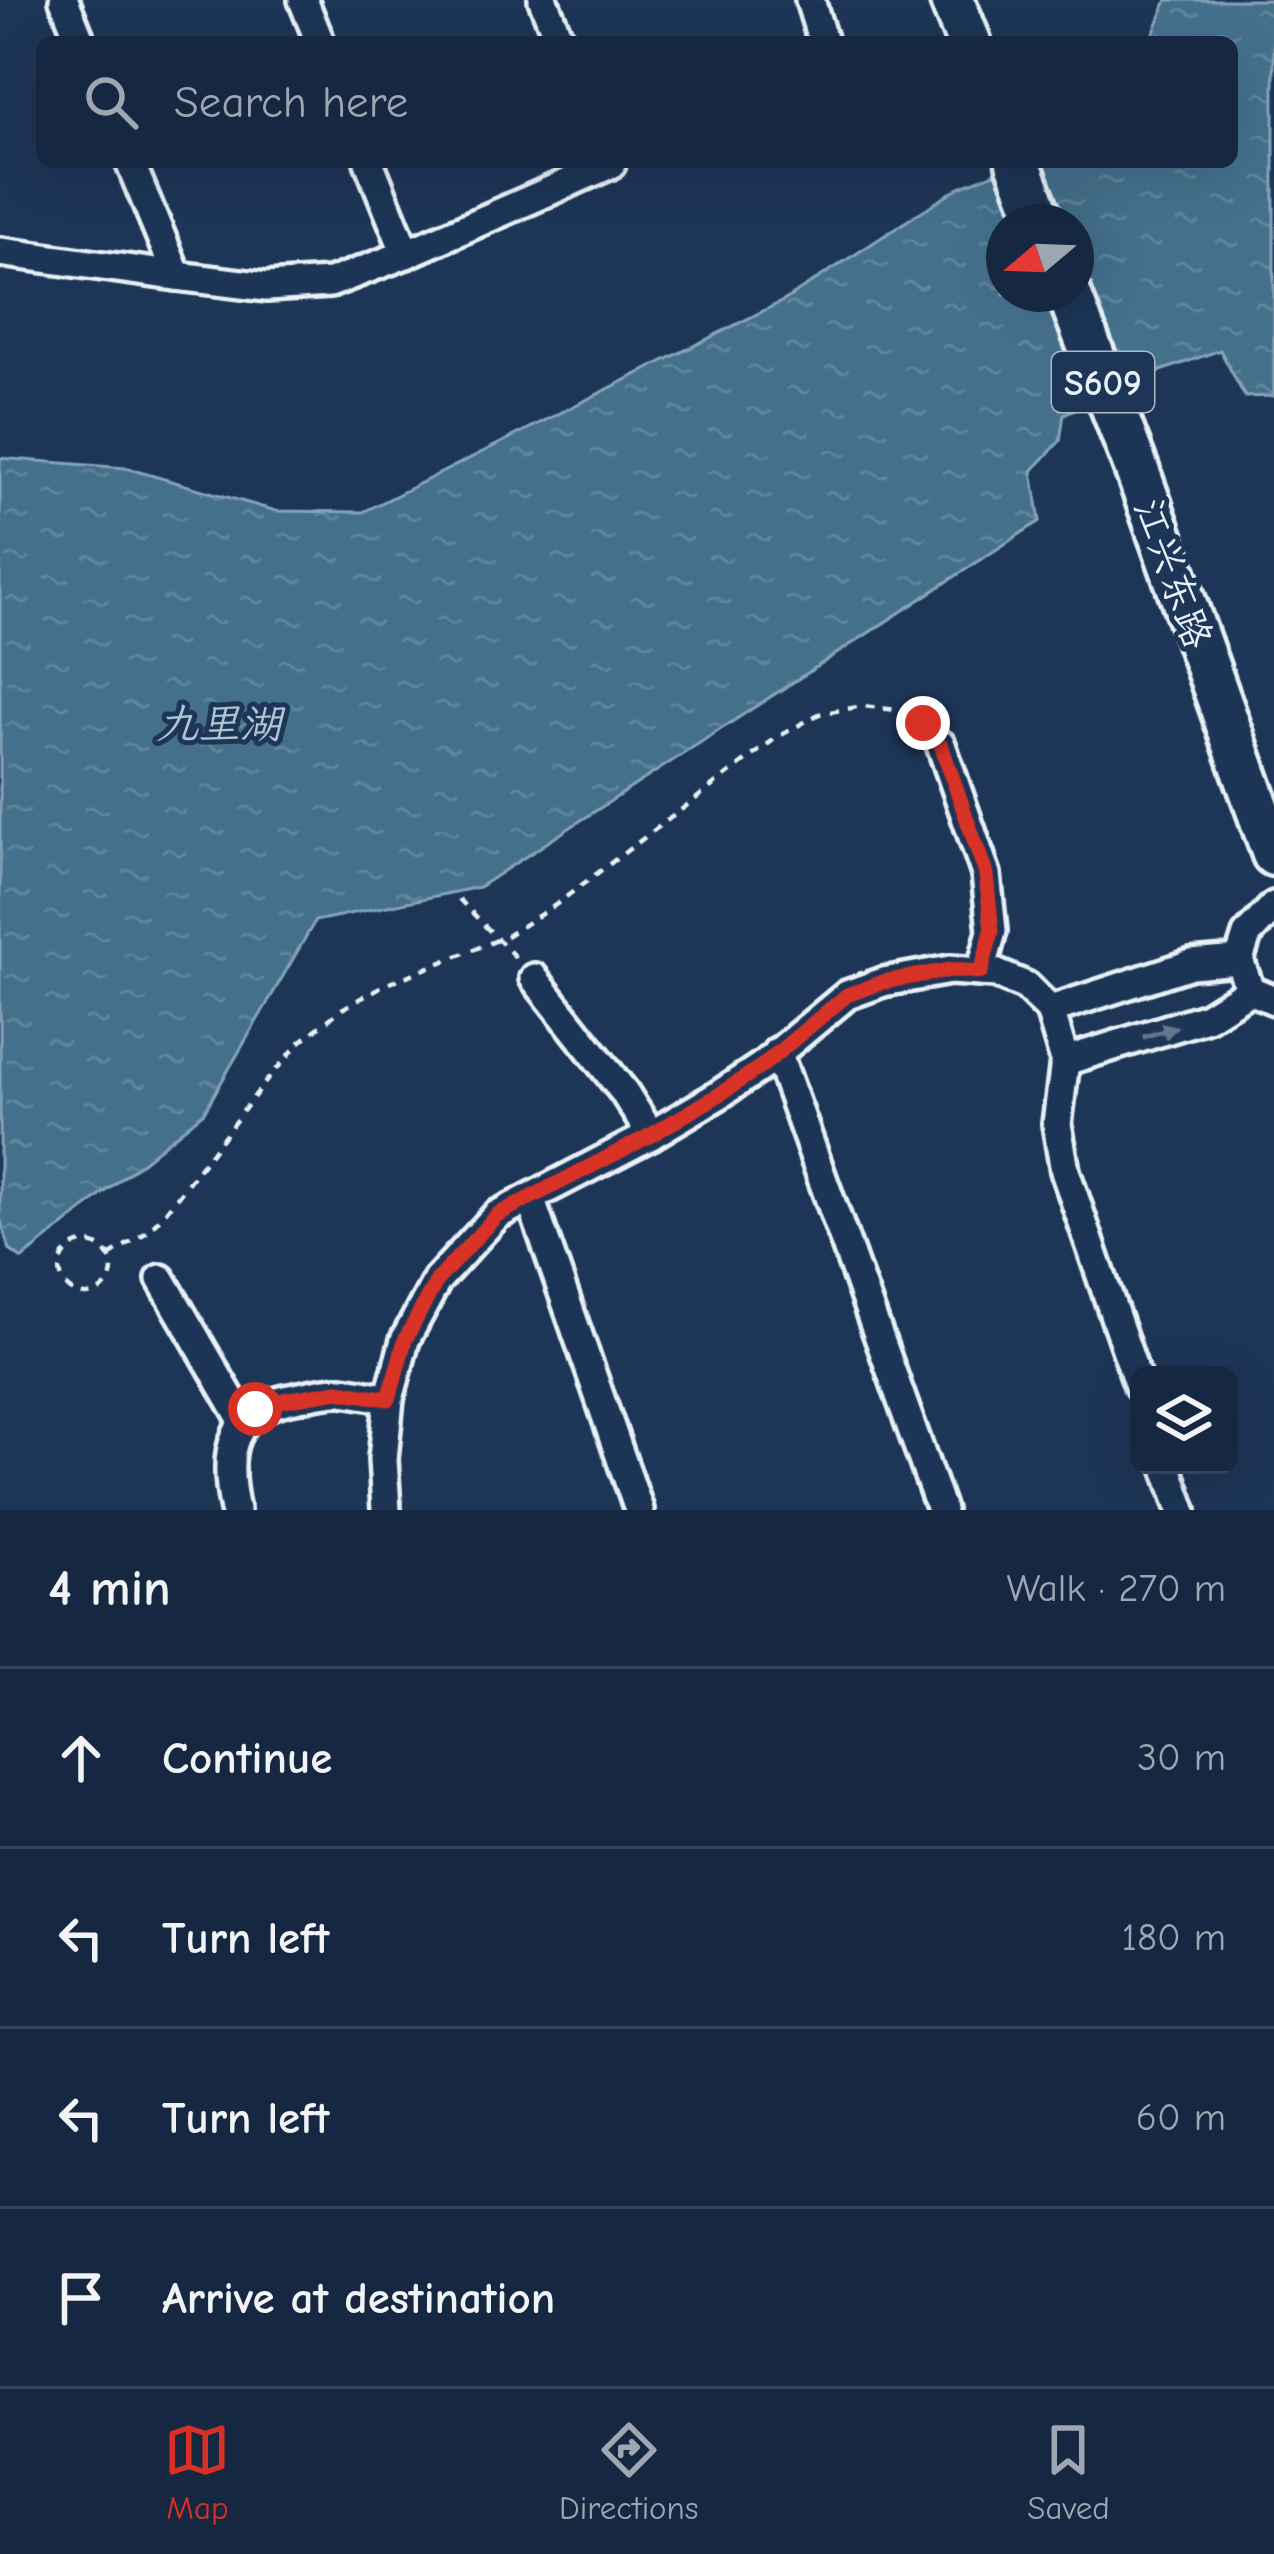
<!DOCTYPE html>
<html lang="en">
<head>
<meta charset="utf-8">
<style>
  :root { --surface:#162841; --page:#23344c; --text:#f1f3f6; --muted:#9ea6b1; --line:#35445a; --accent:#d93025 }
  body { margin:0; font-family:"Comic Neue","LXGW WenKai TC",sans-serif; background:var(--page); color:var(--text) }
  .controls { position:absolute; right:36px; bottom:36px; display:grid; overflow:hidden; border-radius:18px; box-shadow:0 12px 48px #0002 }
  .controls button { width:108px; height:108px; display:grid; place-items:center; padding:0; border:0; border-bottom:3px solid var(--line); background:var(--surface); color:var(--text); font:60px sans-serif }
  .compass { position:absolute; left:986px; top:204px; width:108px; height:108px; border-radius:50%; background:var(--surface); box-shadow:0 12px 48px #0002; rotate:251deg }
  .stop { position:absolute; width:36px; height:36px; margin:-27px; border:9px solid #d93025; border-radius:50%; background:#fff }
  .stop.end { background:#d93025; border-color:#fff; box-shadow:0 3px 12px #0008 }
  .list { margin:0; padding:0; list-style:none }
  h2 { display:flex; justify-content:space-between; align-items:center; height:156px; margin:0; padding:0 48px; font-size:51px }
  h2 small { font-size:39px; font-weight:400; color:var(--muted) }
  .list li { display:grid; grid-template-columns:78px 1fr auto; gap:36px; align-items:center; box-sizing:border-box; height:180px; padding:0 48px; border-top:3px solid var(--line) }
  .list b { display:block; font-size:45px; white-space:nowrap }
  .list em { font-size:39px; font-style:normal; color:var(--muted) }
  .icon { flex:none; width:66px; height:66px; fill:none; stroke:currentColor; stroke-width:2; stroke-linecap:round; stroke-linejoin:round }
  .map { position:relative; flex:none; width:1274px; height:1510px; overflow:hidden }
  .search { position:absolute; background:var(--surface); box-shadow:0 12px 48px #0002; left:36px; right:36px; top:36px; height:132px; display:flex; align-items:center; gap:30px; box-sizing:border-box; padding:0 42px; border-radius:18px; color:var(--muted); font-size:45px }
  .sheet { height:876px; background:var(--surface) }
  nav { display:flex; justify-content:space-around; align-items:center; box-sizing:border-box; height:168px; border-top:3px solid var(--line); background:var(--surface); font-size:33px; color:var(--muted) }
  nav a { display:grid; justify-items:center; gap:6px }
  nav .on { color:var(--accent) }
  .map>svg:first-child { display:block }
  .water { fill:url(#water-ripples); stroke:#86a4b7; stroke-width:3; fill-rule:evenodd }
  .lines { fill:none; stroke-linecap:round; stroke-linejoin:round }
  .minor-casing { stroke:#e8f1f8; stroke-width:36 }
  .primary-casing { stroke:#e8f1f8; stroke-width:51 }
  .path { stroke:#e8f1f8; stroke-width:4.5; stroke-dasharray:9 9; stroke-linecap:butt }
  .minor { stroke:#1d3557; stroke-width:27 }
  .primary { stroke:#1d3557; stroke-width:42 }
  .oneway { fill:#64778f }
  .route { stroke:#d93025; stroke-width:15 }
  .labels { text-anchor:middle; stroke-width:10; stroke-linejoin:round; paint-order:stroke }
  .shield { fill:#1d3557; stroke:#abb9c8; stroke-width:3 }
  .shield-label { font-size:36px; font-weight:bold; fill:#e8f1f8 }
  .street-label { font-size:39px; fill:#e8f1f8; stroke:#1d3557 }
  .water-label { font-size:42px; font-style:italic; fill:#afc4d2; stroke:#1d3557 }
</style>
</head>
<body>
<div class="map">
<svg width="1274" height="1510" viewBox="0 0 1274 1510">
  <defs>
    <pattern id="water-ripples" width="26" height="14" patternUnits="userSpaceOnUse" patternTransform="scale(3)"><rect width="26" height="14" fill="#45708c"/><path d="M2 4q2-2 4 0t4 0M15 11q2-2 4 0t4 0" fill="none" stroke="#60859d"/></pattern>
  </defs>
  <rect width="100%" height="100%" fill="#1d3557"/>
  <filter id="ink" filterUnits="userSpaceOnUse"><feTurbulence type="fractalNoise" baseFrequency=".00833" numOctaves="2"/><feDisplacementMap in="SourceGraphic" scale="24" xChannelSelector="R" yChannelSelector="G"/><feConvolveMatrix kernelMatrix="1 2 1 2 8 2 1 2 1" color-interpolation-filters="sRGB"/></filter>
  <g filter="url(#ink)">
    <path class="water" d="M1167 0H1274V396L1245 397 1220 350 1161 371 1064 414 1060 441 1032 471 1040 521 479 887 315 921 204 1112 22 1259 10 1250 0 1218V458L126 468 276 511 363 512 785 300 959 187 1023 162H1232V42H1150ZM1004 222H1076V294H1004Z"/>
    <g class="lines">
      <defs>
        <g id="minor">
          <path d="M64 0 81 42"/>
          <path d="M303 0 320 42"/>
          <path d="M543 0 560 42"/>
          <path d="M810 0 823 42"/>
          <path d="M130 162 177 276 266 287 330 283 406 254"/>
          <path d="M369 162 406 254 611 164 610 162"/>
          <path d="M0 252 177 276"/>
          <path d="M941 745 986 874 992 931 981 972"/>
          <path d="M1274 906 1247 935 1239 960 1250 990 1274 1000"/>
          <path d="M534 978 624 1092 651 1135"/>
          <path d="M1050 1010 1191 964 1239 960"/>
          <path d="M777 1052 941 1510"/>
          <path d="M1065 1061 1207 1017 1250 990"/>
          <path d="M530 1198 639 1510"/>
          <path d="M161 1279 244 1422"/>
          <path d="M1166 1465 1182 1510"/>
          <path d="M235 1510C222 1452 230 1409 295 1398 310 1395 327 1390 342 1391 358 1393 373 1396 389 1399"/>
          <path d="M386 1510 383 1459 389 1399 405 1340 437 1280 497 1215 651 1135 717 1096 762 1066 847 995 883 982 950 970 995 973 1026 986 1050 1010 1065 1061 1057 1124 1065 1171 1139 1386"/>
        </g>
        <g id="primary">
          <path d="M952 0 969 42"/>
          <path d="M1018 162 1041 222"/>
          <path d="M1069 294 1137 470 1274 854"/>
        </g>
      </defs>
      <use href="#minor" class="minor-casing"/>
      <use href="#primary" class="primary-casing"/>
      <g class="path">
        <path d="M459 899 518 960"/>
        <circle cx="86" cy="1269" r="26"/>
        <path d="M109 1256 147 1232 164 1214 263 1085 300 1042 342 1009 382 986 505 937 554 906 776 738 819 714 863 706 897 710 922 723"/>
      </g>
      <use href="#minor" class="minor"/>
      <use href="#primary" class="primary"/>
    </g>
    <defs><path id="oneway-solid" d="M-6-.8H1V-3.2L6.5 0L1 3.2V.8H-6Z" transform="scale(3)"/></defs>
    <use class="oneway" href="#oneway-solid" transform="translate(1160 1032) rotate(-17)"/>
  </g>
  <g class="lines" filter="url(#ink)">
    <path class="route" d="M255 1409 284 1400 338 1391 389 1399 405 1340 437 1280 497 1215 651 1135 717 1096 762 1066 847 995 883 982 950 970 981 972 992 931 986 874 941 745 923 723"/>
  </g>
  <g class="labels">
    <rect class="shield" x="1052" y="352" width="102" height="60" rx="9"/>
    <g class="shield-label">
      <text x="1103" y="395">S609</text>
    </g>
    <g class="street-label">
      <text transform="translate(1174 573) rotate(70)" y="14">江兴东路</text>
    </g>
    <g class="water-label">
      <text x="219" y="738">九里湖</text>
    </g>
  </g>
</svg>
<div class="controls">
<button><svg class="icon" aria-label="layers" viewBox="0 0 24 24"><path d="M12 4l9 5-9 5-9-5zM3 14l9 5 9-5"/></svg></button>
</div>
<svg class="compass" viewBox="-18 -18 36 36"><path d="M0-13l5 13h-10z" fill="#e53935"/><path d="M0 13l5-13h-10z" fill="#9ea6b1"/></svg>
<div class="stop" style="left:255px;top:1409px"></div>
<div class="stop end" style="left:923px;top:723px"></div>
<div class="search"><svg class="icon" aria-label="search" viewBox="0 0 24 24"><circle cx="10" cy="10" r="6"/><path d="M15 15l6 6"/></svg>Search here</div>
</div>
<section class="sheet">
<h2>4 min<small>Walk · 270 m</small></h2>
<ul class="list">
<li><svg class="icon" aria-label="ahead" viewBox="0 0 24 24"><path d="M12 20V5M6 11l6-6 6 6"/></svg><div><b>Continue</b></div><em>30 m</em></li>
<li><svg class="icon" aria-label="left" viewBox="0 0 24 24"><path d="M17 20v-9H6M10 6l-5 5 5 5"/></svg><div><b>Turn left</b></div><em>180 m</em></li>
<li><svg class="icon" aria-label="left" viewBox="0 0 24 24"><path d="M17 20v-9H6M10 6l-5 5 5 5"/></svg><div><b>Turn left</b></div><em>60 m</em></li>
<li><svg class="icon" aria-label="arrive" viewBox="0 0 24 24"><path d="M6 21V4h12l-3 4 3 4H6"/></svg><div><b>Arrive at destination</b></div></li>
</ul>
</section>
<nav>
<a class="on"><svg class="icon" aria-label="map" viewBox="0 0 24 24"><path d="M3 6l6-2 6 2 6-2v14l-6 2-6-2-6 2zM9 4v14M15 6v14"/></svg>Map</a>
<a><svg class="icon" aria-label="directions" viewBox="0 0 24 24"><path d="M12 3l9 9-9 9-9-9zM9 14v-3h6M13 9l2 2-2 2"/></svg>Directions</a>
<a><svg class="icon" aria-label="saved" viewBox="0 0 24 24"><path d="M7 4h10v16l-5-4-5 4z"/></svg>Saved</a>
</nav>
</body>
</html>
